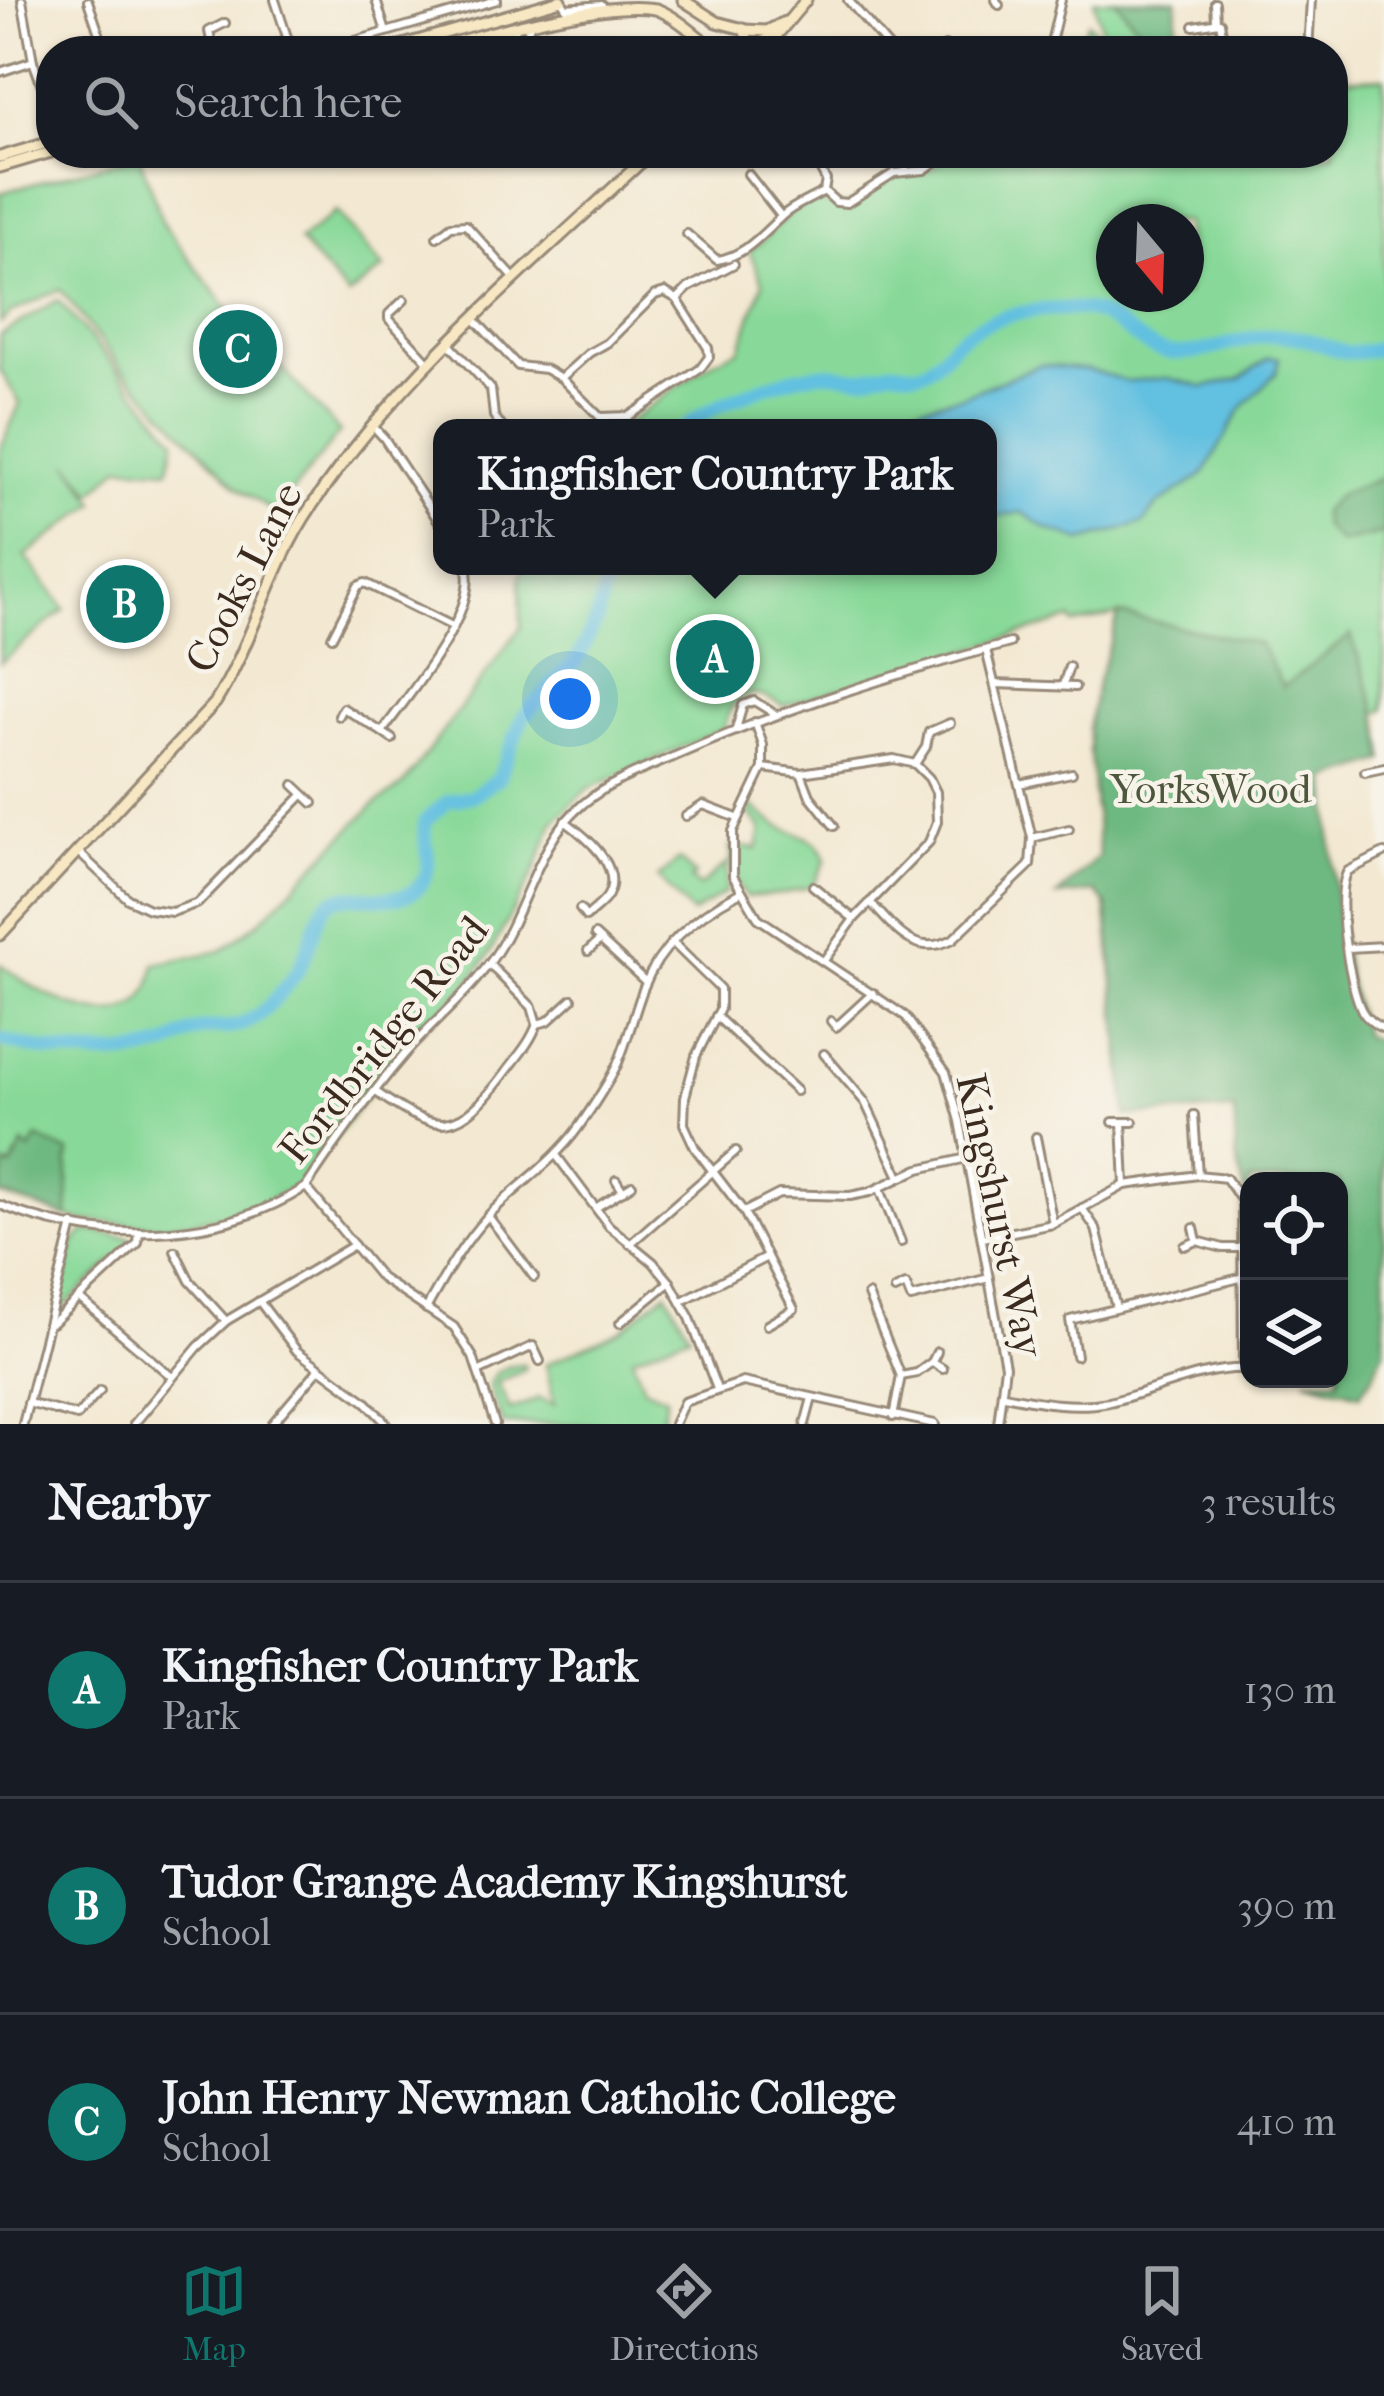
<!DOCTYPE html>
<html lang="en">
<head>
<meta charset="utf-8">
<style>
  :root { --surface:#171b24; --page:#242831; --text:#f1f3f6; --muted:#9ea1a6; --line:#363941; --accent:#0f766e }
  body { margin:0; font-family:"IM FELL French Canon",serif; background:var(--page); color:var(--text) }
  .controls { position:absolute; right:36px; bottom:36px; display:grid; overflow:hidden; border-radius:24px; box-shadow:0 3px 9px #0004 }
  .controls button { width:108px; height:108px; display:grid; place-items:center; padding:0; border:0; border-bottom:3px solid var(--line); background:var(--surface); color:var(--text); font:60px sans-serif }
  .compass { position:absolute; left:1096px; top:204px; width:108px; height:108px; border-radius:50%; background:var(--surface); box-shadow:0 3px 9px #0004; rotate:161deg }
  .you { position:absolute; left:570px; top:699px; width:42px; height:42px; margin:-30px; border:9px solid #fff; border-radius:50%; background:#1a73e8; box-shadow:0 0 0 18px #1a73e833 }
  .badge { display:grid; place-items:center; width:78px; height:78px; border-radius:50%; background:var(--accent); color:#fff; font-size:39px; font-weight:700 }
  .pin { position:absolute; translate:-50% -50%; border:6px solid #fff; box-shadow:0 3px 12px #0006 }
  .popup { position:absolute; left:433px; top:419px; width:564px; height:156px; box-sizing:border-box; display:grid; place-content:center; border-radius:24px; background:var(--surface); filter:drop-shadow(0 3px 9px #0005); font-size:39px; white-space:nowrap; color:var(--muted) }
  .popup b { font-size:45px; color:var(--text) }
  .popup::after { content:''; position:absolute; left:50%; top:100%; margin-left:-24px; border:24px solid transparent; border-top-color:var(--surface) }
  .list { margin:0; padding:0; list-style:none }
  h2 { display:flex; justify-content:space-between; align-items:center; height:156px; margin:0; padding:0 48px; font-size:51px }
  h2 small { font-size:39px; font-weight:400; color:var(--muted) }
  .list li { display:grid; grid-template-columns:78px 1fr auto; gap:36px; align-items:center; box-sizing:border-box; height:216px; padding:0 48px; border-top:3px solid var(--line) }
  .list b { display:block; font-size:45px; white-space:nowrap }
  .list p { margin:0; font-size:39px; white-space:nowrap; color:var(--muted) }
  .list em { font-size:39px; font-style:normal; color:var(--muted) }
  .icon { flex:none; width:66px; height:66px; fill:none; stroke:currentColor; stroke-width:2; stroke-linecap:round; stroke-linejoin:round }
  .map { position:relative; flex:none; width:1384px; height:1424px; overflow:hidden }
  .search { position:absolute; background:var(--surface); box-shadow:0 3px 9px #0004; left:36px; right:36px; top:36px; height:132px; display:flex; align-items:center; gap:30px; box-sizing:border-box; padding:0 42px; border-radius:48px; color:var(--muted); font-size:45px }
  .sheet { height:804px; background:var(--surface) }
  nav { display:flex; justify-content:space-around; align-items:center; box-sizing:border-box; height:168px; border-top:3px solid var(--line); background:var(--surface); font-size:33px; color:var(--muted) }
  nav a { display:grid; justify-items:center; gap:6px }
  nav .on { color:var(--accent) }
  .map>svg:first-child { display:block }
  .green { fill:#88d999; stroke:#62825c; stroke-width:3; fill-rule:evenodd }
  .forest { fill:#6eb981; stroke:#547250; stroke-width:3 }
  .water { fill:#62c0e0; stroke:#4e757f; stroke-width:3 }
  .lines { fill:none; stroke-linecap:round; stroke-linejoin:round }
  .river { stroke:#62c0e0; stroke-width:14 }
  .street-casing { stroke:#978978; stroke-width:12 }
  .secondary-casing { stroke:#978978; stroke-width:15 }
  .street { stroke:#fff; stroke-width:6 }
  .secondary { stroke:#f7e8c3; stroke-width:9 }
  .labels { text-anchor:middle; stroke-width:9; stroke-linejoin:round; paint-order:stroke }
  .street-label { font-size:42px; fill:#3b2a1e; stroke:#f7f3e8 }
  .park-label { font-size:42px; fill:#4e563d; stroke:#f7f3e8 }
</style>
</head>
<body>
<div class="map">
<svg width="1384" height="1424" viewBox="0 0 1384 1424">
  <rect width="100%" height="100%" fill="#f7f3e8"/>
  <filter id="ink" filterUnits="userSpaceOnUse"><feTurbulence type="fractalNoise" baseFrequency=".00833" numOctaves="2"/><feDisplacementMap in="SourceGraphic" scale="24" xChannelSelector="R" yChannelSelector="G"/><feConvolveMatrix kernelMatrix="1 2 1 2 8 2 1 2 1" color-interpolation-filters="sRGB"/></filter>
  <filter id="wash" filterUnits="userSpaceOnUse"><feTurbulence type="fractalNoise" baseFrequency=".004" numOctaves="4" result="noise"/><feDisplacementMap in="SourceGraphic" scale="48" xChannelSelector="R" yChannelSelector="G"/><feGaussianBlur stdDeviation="2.7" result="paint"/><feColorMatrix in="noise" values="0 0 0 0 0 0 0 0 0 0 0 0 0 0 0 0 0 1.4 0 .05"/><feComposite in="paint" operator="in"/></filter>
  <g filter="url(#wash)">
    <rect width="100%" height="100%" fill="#f3e8d1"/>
    <g class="green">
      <path d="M1094 0H1115L1146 37 1116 49 1076 51 1088 22 1106 43Z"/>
      <path d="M1384 77V710L1376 714 1351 636 1325 772 1326 832 1373 1375 1360 1394 1306 1379H1339V1181H1249V1292L1247 1202 1236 1156 1271 1091 1127 1116 1088 728 1118 615 1074 624 1071 619 783 706C753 686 731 692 725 728L588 789 553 822 535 871 486 960 466 986 400 1051 301 1184 243 1213 164 1226 80 1221 0 1195V964C42 997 144 1055 155 964L221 951 260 921 373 806 403 785 521 627 520 575 526 566H988V428H620L712 362 740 349 763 283 749 251C771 239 785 209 810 203 825 199 834 207 848 205L898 175 924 173 954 153H1333V79ZM1114 222H1186V294H1114Z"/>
      <path d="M139 155 163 224 223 303 340 432 275 513 237 487 121 368 60 289 11 313 0 323V193Z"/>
      <path d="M336 212 384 268 348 296 299 241Z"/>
      <path d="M58 300 176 439 169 469 120 466 93 493 69 463 96 503 25 556 65 609 0 663V450L20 403 0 370V335Z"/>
      <path d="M751 805C759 811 768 820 777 825 797 836 818 834 826 860L813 886 783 894 746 897 733 876 730 846 758 849 762 829 748 812Z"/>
      <path d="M679 860 695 875 691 879 699 887 727 864 726 892 692 914 658 878Z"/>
      <path d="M86 1231 130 1237V1246L57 1312 75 1240Z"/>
      <path d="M666 1292 690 1334 632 1357 644 1387 666 1397 661 1424H503L489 1385C494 1369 508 1365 524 1365L525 1370 497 1382 510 1410 539 1398 554 1404 546 1364 621 1330Z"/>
    </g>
    <g class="forest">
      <path d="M1115 0H1177L1176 51H1152L1146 36Z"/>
      <path d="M1384 477V533L1340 543 1323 526 1322 512 1338 495Z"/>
      <path d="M1119 614 1260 644 1283 687 1351 635C1364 676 1384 719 1384 761L1328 779C1332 867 1336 952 1364 1036L1384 1043V1350L1373 1375 1360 1394 1306 1379H1339V1181H1249V1292L1247 1202 1236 1156 1234 1110 1127 1116 1107 905 1095 892 1057 896 1099 856 1088 728 1096 687Z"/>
      <path d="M37 1138 69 1152C65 1173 72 1199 67 1217L0 1194 6 1165 12 1167 23 1144 30 1150Z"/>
    </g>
    <path class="water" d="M1268 358H1279L1277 372 1242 408 1203 475 1157 505 1144 523 1082 541 1047 529 1021 512 988 519V428H776L901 411 966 395 1040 365 1089 370 1127 381 1167 378 1204 387 1240 379Z"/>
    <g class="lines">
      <g class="river">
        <path d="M685 428C710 404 793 372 828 373 840 373 852 378 864 377 873 376 882 371 891 370 903 369 914 376 926 369 939 363 948 347 960 338 993 313 1040 307 1082 310 1117 313 1137 349 1171 353 1212 357 1247 331 1288 336 1333 340 1333 363 1384 347"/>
        <path d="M0 1040C49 1054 113 1062 163 1047 174 1043 184 1035 196 1031 207 1027 220 1029 232 1027 258 1024 279 995 294 976 310 956 315 913 328 903 354 884 409 918 426 875 433 858 421 839 425 821L448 801 472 796 498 779 523 717 577 660 597 619 609 566"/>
      </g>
    </g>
  </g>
  <g filter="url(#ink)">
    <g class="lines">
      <defs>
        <g id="street">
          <path d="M22 0 33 61 51 111"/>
          <path d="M275 0 288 40"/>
          <path d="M376 0 386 32"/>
          <path d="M561 0 566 8 602 5"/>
          <path d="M848 0 892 51"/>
          <path d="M996 0 999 5"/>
          <path d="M88 1 105 51"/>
          <path d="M1215 3 1216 20"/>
          <path d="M1194 26 1220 22 1224 45"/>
          <path d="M511 29 524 39 532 22"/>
          <path d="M524 39 530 51"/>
          <path d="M945 46V51"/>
          <path d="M213 51 209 31 225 23"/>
          <path d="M249 51 288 40 302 45 338 46 497 0"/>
          <path d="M1049 51 1061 0"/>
          <path d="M1221 51 1224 45 1233 44H1308"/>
          <path d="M1308 51 1311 0"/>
          <path d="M0 72 33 61"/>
          <path d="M903 157 906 169"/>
          <path d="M748 174 781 216"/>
          <path d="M824 191 836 202 847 203 894 173 924 170 948 153"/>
          <path d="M687 234 717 260C745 256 761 235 781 217 793 205 810 200 824 191L826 180 812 153"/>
          <path d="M437 237 451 226 466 225 515 279"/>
          <path d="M677 299 688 288 734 264"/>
          <path d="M404 300 389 314V319L429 363"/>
          <path d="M474 319 518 366 545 369 561 378 589 353 607 343 655 295 665 292 677 299 708 348 709 357 700 369 629 416 600 417 561 378"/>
          <path d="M449 344 491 389 494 416 503 428"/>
          <path d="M372 425 384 438 442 526"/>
          <path d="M332 637 358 586 365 583 452 626"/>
          <path d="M995 684 1075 687"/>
          <path d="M1063 685 1069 667"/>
          <path d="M339 716 343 708 382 732C408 695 480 612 466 566"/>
          <path d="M755 722 763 745V768L733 831V876L758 918 905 1016 946 1072 960 1121 1005 1366 998 1424"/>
          <path d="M736 729 743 705 754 701 775 714"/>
          <path d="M382 732 392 739"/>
          <path d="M915 764 926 747 929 732 950 723"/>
          <path d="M763 768 801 773 894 759 915 764 929 778 936 792 937 822 929 842 854 919 825 959"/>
          <path d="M1365 772 1384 768"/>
          <path d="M801 773 810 796 834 826"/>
          <path d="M1019 784 1072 773"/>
          <path d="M294 785 313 803"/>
          <path d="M686 816 703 805 737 818"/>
          <path d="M565 821C585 836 623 866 608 895 604 903 593 910 586 917L580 909"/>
          <path d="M1032 838 1069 829"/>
          <path d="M77 851 128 899 149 909 172 912 198 903 303 795"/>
          <path d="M1384 853 1348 871C1334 893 1349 987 1362 1011 1367 1020 1375 1025 1384 1029"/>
          <path d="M813 886 854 919"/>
          <path d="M870 902C895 928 915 959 953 939L1030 865 1032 838 986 650"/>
          <path d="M595 935 646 982"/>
          <path d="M672 942 720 989V1009L696 1056 685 1097 684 1124 695 1148 744 1212 794 1309 767 1325"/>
          <path d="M1348 948 1384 946"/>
          <path d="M588 951 599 941"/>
          <path d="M716 1016 796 1091"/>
          <path d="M831 1021 836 1027 873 993"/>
          <path d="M537 1024 548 1021 572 999"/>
          <path d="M824 1054 865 1102 900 1177"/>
          <path d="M376 1092C440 1137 459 1135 506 1072 517 1057 531 1042 537 1024L532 1007 489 964"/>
          <path d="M1194 1115 1198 1175"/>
          <path d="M1113 1122H1133"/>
          <path d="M1122 1122 1125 1185"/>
          <path d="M1036 1137 1053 1224"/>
          <path d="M556 1155 609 1226 653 1262 670 1282 690 1318 717 1389"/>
          <path d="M616 1180 623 1191"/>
          <path d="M306 1187 381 1278 454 1327 473 1357 495 1424"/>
          <path d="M880 1189 901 1242"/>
          <path d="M0 1205C96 1244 217 1244 306 1187 336 1142 368 1097 404 1055 432 1023 466 996 491 961 526 913 536 842 583 804 610 781 648 768 680 754 788 707 896 674 1010 643"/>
          <path d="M597 1207 632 1185"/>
          <path d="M1082 1208 1096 1229 1116 1308"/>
          <path d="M744 1212 779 1194 850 1196 870 1192 919 1169 967 1158"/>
          <path d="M488 1216 534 1277"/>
          <path d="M1194 1228 1197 1241 1223 1248H1243"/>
          <path d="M982 1238 1053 1224 1125 1185 1198 1175 1226 1178 1242 1201 1243 1368"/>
          <path d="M630 1244 736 1151"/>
          <path d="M1185 1246 1197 1241"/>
          <path d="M175 1251 190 1281 226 1321"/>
          <path d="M895 1290 906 1285 911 1298 989 1278"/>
          <path d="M868 1295 901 1376 893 1417"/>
          <path d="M80 1299 172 1377"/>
          <path d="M259 1301 297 1351 366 1402 387 1424"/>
          <path d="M682 1301 767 1257"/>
          <path d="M426 1309C444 1277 462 1244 487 1217 516 1186 553 1163 578 1128 592 1108 606 1087 617 1065 628 1040 634 1013 644 987 661 943 699 914 739 893"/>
          <path d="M52 1323 138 1243 139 1232"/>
          <path d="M620 1323 670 1282"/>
          <path d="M1076 1356 1070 1320 1244 1277"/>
          <path d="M932 1362 937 1352"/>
          <path d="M478 1372 533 1346 540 1361"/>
          <path d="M901 1376 917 1373 932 1362 943 1369"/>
          <path d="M1281 1379 1294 1385"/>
          <path d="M1004 1395C1039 1402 1073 1409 1109 1402 1153 1392 1203 1366 1249 1369"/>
          <path d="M28 1403 77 1416 100 1391"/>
          <path d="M23 1424 73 1225"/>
          <path d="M134 1424 198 1347 226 1321 354 1245"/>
          <path d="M272 1424 318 1370"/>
          <path d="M674 1424 684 1402 743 1382 935 1424"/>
          <path d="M805 1424 812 1398"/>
        </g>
        <g id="secondary">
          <path d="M683 0 717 22 744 29 748 40 744 51"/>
          <path d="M745 30 767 31 785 22"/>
          <path d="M746 48 776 36 806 0"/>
          <path d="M382 51 561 0"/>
          <path d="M425 51C481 34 602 0 656 9 680 18 697 38 718 51"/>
          <path d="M63 153H69"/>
          <path d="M0 157 51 142"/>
          <path d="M0 167 51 152"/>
          <path d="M0 935 215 703C254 641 270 567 311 507 403 371 532 264 651 153"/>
        </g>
      </defs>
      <use href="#street" class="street-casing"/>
      <use href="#secondary" class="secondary-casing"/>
      <use href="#street" class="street"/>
      <use href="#secondary" class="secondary"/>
    </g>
  </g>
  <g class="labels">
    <g class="street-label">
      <text transform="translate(243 577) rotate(-63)" y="15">Cooks Lane</text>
      <text transform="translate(383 1039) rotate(-51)" y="15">Fordbridge Road</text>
      <text transform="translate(1001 1215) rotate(78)" y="15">Kingshurst Way</text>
    </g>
    <g class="park-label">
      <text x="1211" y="803">YorksWood</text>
    </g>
  </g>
</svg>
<div class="controls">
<button><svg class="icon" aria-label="locate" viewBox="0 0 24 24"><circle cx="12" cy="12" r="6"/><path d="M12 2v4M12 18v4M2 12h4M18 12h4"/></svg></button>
<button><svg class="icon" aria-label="layers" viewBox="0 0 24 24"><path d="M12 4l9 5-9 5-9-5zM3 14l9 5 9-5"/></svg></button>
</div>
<svg class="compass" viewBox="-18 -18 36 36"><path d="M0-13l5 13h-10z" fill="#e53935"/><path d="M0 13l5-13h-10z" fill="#9ea1a6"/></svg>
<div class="you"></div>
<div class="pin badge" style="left:715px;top:659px">A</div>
<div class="popup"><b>Kingfisher Country Park</b>Park</div>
<div class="pin badge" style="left:125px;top:604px">B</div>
<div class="pin badge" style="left:238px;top:349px">C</div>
<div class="search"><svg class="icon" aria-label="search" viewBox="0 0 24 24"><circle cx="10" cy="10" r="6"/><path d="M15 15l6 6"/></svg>Search here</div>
</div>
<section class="sheet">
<h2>Nearby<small>3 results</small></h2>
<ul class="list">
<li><span class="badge">A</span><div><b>Kingfisher Country Park</b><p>Park</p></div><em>130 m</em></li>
<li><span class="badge">B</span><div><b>Tudor Grange Academy Kingshurst</b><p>School</p></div><em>390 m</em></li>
<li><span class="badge">C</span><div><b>John Henry Newman Catholic College</b><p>School</p></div><em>410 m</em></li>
</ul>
</section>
<nav>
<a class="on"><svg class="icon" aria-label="map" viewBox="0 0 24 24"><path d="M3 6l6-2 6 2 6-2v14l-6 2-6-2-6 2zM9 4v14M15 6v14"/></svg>Map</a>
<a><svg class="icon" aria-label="directions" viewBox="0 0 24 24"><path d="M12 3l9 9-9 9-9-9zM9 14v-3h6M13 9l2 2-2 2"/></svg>Directions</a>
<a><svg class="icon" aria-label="saved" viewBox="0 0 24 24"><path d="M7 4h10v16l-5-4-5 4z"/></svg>Saved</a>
</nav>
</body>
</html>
